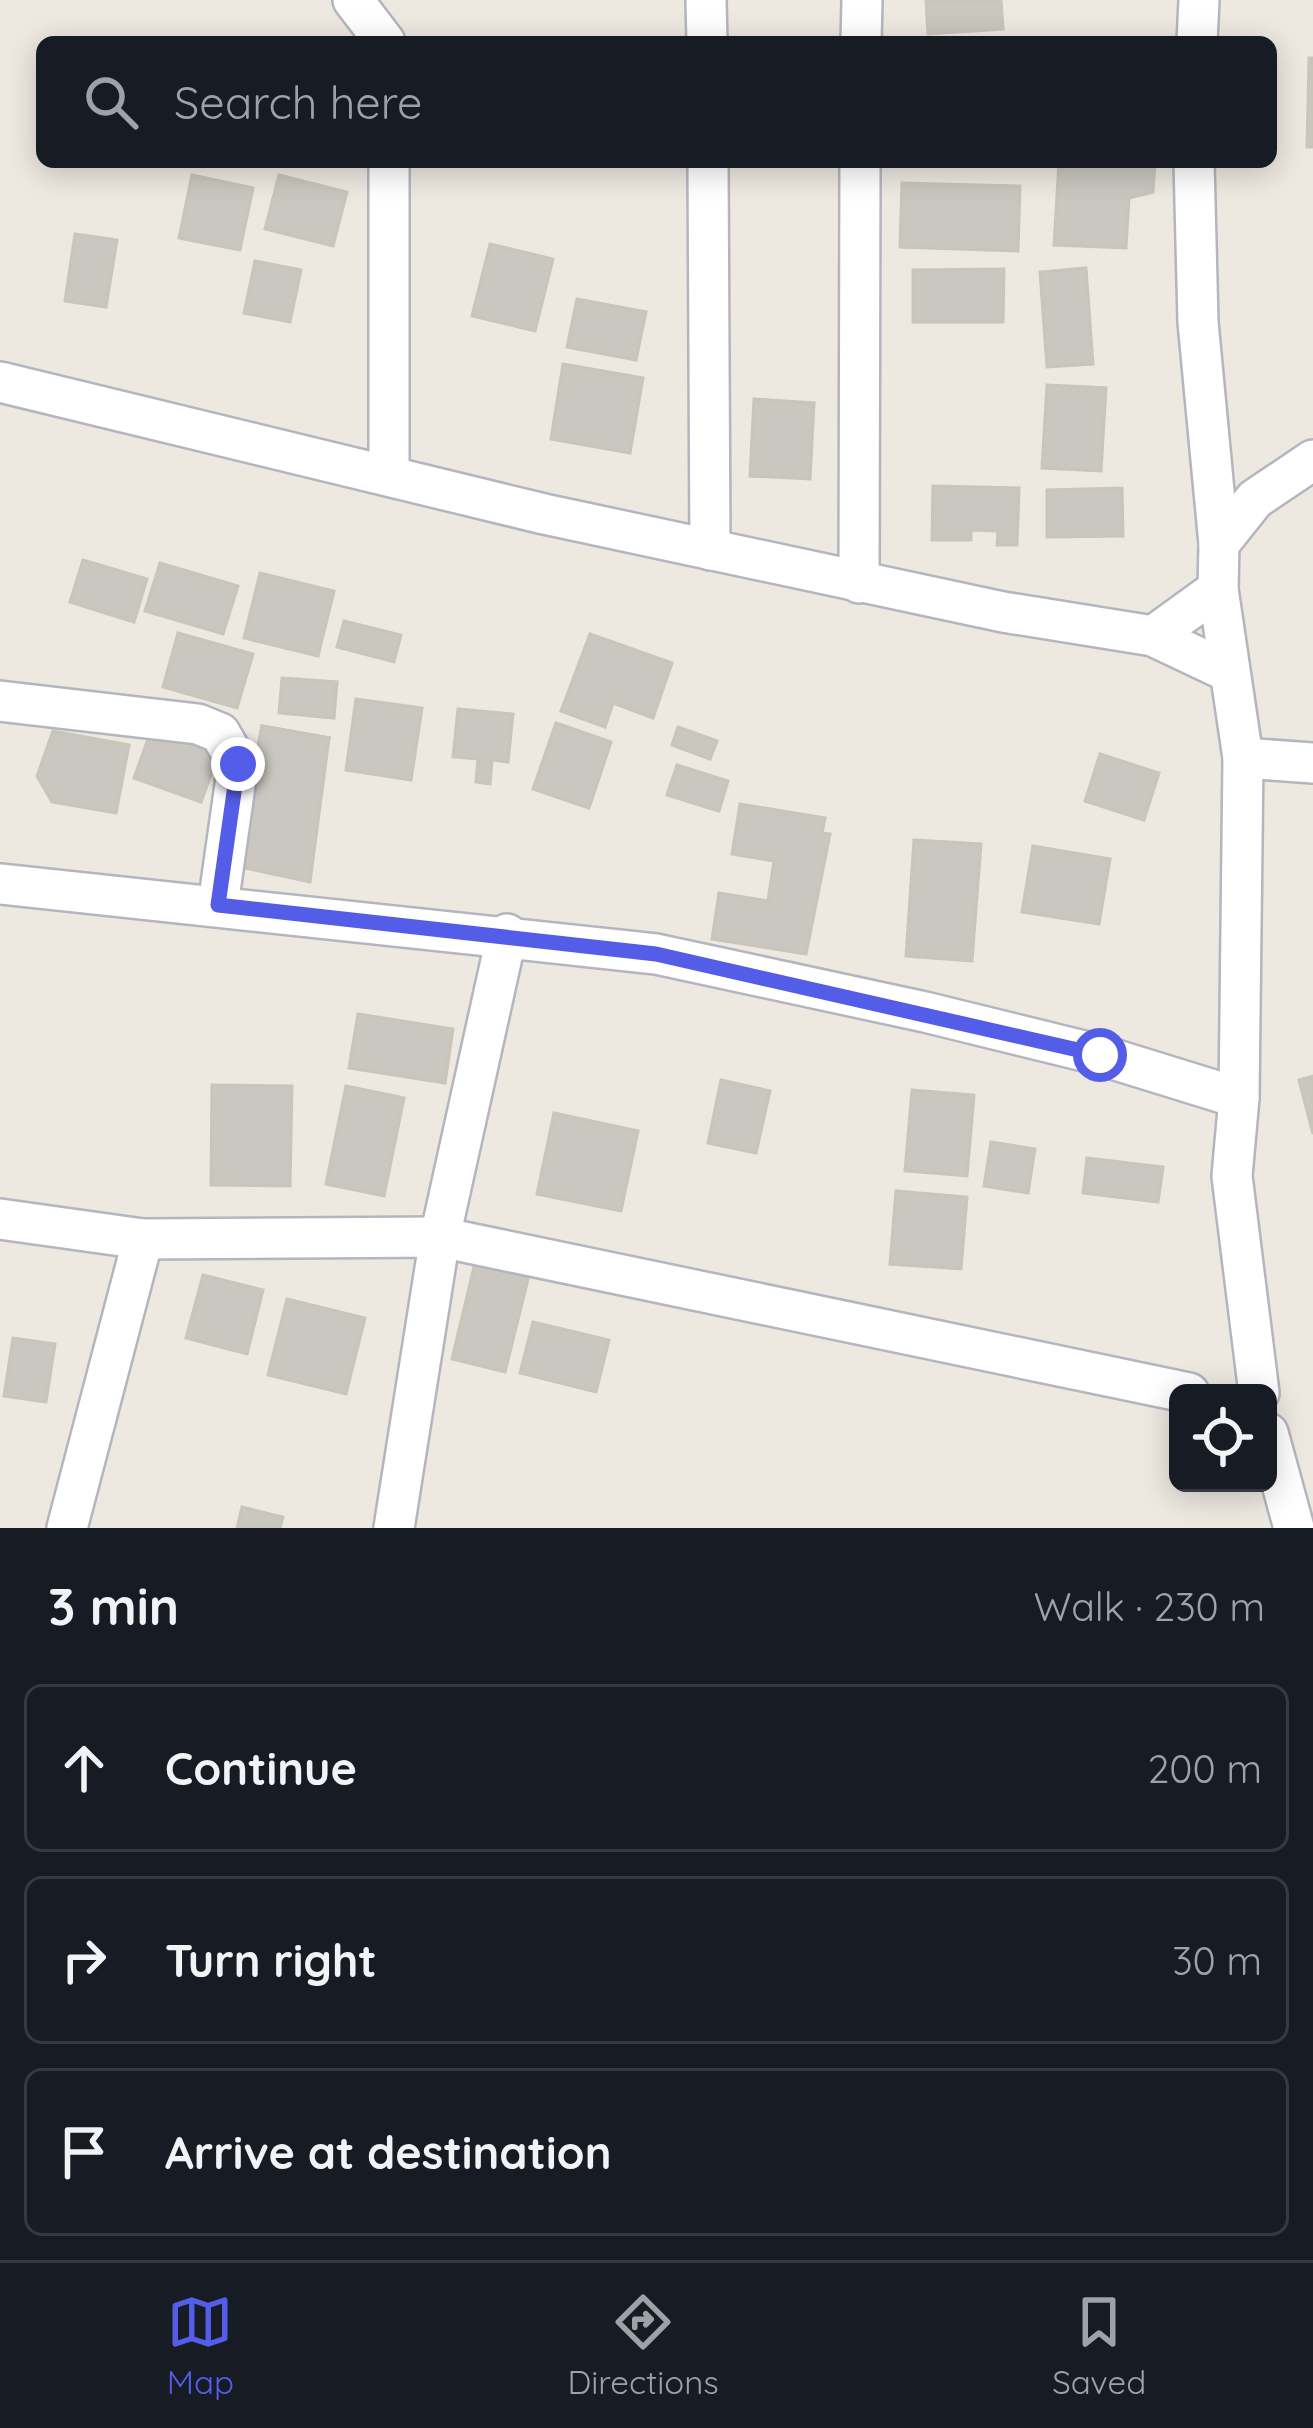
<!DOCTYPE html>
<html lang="en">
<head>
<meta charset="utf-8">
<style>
  :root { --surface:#171b24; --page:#242831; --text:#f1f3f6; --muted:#9ea1a6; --line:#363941; --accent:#535de7 }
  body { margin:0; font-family:Quicksand,sans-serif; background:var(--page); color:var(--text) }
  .controls { position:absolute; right:36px; bottom:36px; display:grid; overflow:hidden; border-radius:18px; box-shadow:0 6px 30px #0003 }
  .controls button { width:108px; height:108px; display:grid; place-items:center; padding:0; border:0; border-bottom:3px solid var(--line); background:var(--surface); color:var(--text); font:60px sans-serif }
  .stop { position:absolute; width:36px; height:36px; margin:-27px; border:9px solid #535de7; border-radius:50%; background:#fff }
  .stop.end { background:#535de7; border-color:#fff; box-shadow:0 3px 12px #0008 }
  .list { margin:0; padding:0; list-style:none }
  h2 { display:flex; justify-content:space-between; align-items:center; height:156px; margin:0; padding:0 48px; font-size:51px }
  h2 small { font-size:39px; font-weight:400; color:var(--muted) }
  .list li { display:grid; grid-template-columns:78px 1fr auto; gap:36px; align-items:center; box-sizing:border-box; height:168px; margin:0 24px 24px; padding:0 24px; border:3px solid var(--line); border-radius:18px }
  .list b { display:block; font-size:45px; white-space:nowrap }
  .list em { font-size:39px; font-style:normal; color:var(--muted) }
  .icon { flex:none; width:66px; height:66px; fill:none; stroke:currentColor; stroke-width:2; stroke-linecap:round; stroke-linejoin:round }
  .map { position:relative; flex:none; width:1313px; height:1528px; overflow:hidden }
  .search { position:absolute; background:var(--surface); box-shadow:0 6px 30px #0003; left:36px; right:36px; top:36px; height:132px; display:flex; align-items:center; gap:30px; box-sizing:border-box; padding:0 42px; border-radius:18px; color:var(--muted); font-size:45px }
  .sheet { height:732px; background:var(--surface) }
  nav { display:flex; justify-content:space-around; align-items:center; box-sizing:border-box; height:168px; border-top:3px solid var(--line); background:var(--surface); font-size:33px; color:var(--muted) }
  nav a { display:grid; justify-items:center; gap:6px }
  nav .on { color:var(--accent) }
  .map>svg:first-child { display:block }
  .building { fill:#c9c7bf; stroke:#c8c5ba; stroke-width:3 }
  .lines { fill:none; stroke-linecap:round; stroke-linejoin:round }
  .minor-casing { stroke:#b4b5bf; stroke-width:44 }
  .minor { stroke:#fff; stroke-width:39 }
  .route { stroke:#535de7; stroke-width:15 }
</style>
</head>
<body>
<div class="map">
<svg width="1313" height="1528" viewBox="0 0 1313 1528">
  <rect width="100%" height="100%" fill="#ede9e1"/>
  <g class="building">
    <path d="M926 0H1001L1003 29 928 34Z"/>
    <path d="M1309 58H1313V147H1307Z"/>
    <path d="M1059 162H1155L1153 192 1129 198 1126 248 1054 245Z"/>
    <path d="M192 175 253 188 240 250 179 238Z"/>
    <path d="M279 175 347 192 333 246 265 229Z"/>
    <path d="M902 183 1020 186 1018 251 900 247Z"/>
    <path d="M75 234 117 240 106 307 65 301Z"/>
    <path d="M490 244 553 259 535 331 472 316Z"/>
    <path d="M255 261 301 270 290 322 244 313Z"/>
    <path d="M1086 268 1093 364 1047 367 1040 272Z"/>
    <path d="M1004 269 1003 322H913V270Z"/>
    <path d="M577 299 646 312 636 360 567 347Z"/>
    <path d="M563 364 643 378 630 453 551 439Z"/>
    <path d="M1047 385 1106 388 1101 471 1042 468Z"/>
    <path d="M754 399 814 403 810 479 750 476Z"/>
    <path d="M933 486 1019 488 1017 545H997L998 531 971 530V540H932Z"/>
    <path d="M1122 488 1123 536 1047 537V490Z"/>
    <path d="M83 560 147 579 134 622 70 602Z"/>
    <path d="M160 563 238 586 223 634 145 611Z"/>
    <path d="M260 573 334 591 318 656 244 638Z"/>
    <path d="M344 621 401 635 394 662 337 647Z"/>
    <path d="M178 633 253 654 237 708 163 687Z"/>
    <path d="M590 634 672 663 653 718 613 703 605 727 561 711Z"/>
    <path d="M282 678 337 682 334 718 279 713Z"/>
    <path d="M356 699 422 708 411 780 346 770Z"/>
    <path d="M458 709 513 714 508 762 492 760 490 784 476 782 478 759 453 757Z"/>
    <path d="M556 723 611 742 589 808 533 789Z"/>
    <path d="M262 726 329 738 303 878 236 866Z"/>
    <path d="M262 726 329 738 303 878 236 866Z"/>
    <path d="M262 726 329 738 310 882 236 866Z"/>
    <path d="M678 727 717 741 710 759 672 745Z"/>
    <path d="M152 728 219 753 201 802 134 778Z"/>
    <path d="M53 731 129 745 116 813 52 802 37 776Z"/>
    <path d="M1100 754 1159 773 1144 820 1085 801Z"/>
    <path d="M677 765 728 781 719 811 667 795Z"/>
    <path d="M740 804 825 818 822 833 830 834 806 954 712 939 719 893 768 901 774 861 732 854Z"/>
    <path d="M914 840 981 844 972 961 906 956Z"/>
    <path d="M1033 846 1110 859 1099 924 1022 912Z"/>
    <path d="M358 1014 453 1029 445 1083 349 1068Z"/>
    <path d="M1313 1076V1134L1299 1080Z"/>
    <path d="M721 1080 770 1091 756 1153 708 1143Z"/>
    <path d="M212 1085 292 1086 290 1186 211 1185Z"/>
    <path d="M346 1086 404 1098 384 1196 326 1184Z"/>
    <path d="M912 1090 974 1095 967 1176 905 1171Z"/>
    <path d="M554 1113 638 1131 621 1211 537 1194Z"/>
    <path d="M991 1142 1035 1149 1028 1193 984 1186Z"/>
    <path d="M1087 1158 1163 1167 1158 1202 1083 1193Z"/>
    <path d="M896 1191 967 1197 961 1269 890 1264Z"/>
    <path d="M478 1250 532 1263 505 1372 452 1359Z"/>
    <path d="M203 1275 263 1290 247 1354 186 1338Z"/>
    <path d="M287 1299 365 1318 346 1394 268 1375Z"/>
    <path d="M533 1322 609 1340 596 1392 520 1373Z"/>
    <path d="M13 1338 55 1344 46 1402 4 1396Z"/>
    <path d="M242 1507 283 1517 280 1528H237Z"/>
  </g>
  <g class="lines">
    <defs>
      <g id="minor">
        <path d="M353 0 385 42"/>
        <path d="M706 0 707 42"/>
        <path d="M861 42 862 0"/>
        <path d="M1197 42 1199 0"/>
        <path d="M708 162 710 550"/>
        <path d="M1194 162 1198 322 1219 544 1218 589 1243 758 1239 1098 1232 1176 1259 1393"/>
        <path d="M0 382 544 514 1003 612 1153 636 1227 671"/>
        <path d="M389 476V162"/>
        <path d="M1219 544 1255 499 1313 460"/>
        <path d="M859 583 860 162"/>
        <path d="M1153 636 1218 589"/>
        <path d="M0 701 198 724 220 733 238 764 218 905"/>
        <path d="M1243 758 1313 763"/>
        <path d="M0 884 656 954 925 1012 1100 1055 1239 1098"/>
        <path d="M0 1219 143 1239 440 1237 1189 1393"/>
        <path d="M1268 1433 1294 1528"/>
        <path d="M67 1528 143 1239"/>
        <path d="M394 1528 440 1237 507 934"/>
      </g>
    </defs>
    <use href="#minor" class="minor-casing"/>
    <use href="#minor" class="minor"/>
  </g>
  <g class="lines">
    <path class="route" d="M238 764 218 905 656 954 1100 1055"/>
  </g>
</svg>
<div class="controls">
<button><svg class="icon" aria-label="locate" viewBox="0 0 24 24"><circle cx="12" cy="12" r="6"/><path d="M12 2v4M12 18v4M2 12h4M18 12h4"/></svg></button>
</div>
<div class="stop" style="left:1100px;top:1055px"></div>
<div class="stop end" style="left:238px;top:764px"></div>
<div class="search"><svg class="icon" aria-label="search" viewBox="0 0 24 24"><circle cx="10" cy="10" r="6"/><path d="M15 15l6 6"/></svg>Search here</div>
</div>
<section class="sheet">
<h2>3 min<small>Walk · 230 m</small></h2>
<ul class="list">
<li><svg class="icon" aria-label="ahead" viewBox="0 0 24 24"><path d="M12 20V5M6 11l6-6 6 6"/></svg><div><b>Continue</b></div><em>200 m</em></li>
<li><svg class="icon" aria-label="right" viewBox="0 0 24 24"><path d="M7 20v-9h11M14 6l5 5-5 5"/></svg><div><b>Turn right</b></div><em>30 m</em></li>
<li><svg class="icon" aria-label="arrive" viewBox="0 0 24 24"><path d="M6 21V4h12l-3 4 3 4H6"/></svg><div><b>Arrive at destination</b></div></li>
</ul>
</section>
<nav>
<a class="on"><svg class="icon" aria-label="map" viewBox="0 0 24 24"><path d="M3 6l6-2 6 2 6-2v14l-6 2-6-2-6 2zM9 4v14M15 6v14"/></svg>Map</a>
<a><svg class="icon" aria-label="directions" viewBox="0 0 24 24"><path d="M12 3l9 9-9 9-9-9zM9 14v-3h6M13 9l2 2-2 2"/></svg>Directions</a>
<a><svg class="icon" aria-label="saved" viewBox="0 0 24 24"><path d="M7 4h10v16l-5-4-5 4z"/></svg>Saved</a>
</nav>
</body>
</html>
